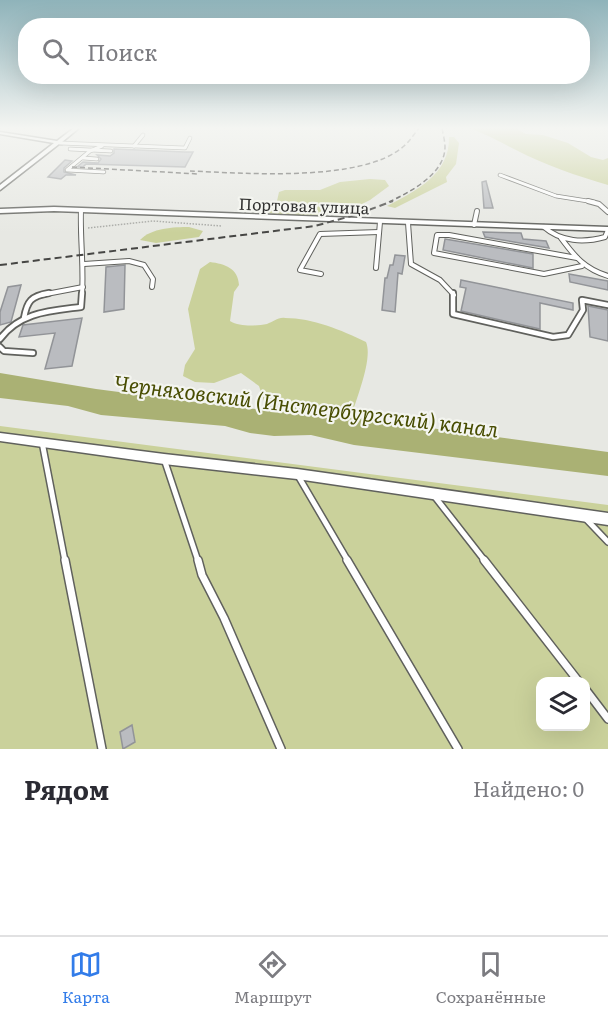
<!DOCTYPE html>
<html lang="ru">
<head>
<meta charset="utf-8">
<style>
  :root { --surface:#fff; --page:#f7f7f7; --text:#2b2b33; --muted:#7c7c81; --line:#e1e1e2; --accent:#327ce9 }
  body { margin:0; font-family:Literata,serif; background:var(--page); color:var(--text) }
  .controls { position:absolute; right:18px; bottom:18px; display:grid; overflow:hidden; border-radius:12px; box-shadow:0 6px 24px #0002 }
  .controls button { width:54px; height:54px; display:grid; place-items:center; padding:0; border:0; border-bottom:2px solid var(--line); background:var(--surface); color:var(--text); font:30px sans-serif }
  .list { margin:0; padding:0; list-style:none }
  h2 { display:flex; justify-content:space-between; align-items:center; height:78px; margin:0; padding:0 24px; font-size:26px }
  h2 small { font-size:20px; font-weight:400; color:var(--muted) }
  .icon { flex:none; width:33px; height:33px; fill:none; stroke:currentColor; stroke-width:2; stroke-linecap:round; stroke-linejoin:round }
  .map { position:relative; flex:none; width:608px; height:749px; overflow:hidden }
  .search { position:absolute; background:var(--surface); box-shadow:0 6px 24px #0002; left:18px; right:18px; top:18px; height:66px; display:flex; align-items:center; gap:15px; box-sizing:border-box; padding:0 21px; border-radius:24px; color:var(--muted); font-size:22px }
  .sheet { height:186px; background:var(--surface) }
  nav { display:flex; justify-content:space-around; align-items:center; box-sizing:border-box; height:84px; border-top:2px solid var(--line); background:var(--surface); font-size:16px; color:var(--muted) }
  nav a { display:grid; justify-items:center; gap:3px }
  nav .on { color:var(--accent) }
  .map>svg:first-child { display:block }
  .green { fill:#cad19b; fill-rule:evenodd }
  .water { fill:#aab174 }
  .building { fill:#babcc0; stroke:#929498; stroke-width:1.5 }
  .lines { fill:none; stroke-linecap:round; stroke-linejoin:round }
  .lane-far4-casing { stroke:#60615d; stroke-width:4.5 }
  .lane-far3-casing { stroke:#60615d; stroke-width:6 }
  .lane-far2-casing { stroke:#60615d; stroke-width:8 }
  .lane-far1-casing { stroke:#60615d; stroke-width:8 }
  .lane-casing { stroke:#60615d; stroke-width:10 }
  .street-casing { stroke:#60615d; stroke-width:3 }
  .path { stroke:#a7a8a4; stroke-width:1.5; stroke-dasharray:1.5 1.5; stroke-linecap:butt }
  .lane-far4 { stroke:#fff; stroke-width:3 }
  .lane-far3 { stroke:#fff; stroke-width:4 }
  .lane-far2 { stroke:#fff; stroke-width:4.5 }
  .lane-far1 { stroke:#fff; stroke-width:5 }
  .lane { stroke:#fff; stroke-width:7 }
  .street { fill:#fff; fill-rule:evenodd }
  .rail-far1 { stroke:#464644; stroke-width:1.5; stroke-dasharray:5 3; stroke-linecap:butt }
  .rail { stroke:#464644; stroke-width:2; stroke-dasharray:7 4; stroke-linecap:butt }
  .labels { text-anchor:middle; stroke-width:4.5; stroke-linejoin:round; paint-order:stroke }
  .far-street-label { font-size:16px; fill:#333332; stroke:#f4f5f0 }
  .water-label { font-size:21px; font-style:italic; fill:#484d02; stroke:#f4f5f0 }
</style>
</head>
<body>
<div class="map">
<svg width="608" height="749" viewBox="0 0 608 749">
  <rect width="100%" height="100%" fill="#e7e8e3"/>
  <g class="green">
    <path d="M469 128H515L526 134 543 135 568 143 591 157 603 160 608 158V185C577 176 545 165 516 150 500 142 486 134 469 128Z"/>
    <path d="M449 137H454L459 143 456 164 446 177 447 182 395 208 387 206C416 191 450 174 449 137Z"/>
    <path d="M370 179 385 180 389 186 370 200 344 213 295 216 268 213 266 210 277 201 279 192 285 190H320L340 182Z"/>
    <path d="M189 227 203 231 199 237 156 243 140 240C151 228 174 227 189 227Z"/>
    <path d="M210 262C225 264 238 268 239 285L234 292 230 321C240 327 256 326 267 324 273 322 278 317 285 318 313 318 341 330 366 342 373 358 357 397 352 414L349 417 271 407 264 401 259 386 241 373 214 383 195 382 183 376 185 365 195 349 188 309 200 269Z"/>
    <path d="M0 426 608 505V749H0ZM540 682H586V726H540Z"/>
  </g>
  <path class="water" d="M0 373 96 389 234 407 349 417 608 452V476L354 445 311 435 274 436 250 433 225 426 101 415 68 406 0 398Z"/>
  <g class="building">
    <path d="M114 149 185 152H193L185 167 86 164 83 167H77L83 162 98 163 101 159 97 155 110 156 114 153Z"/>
    <path d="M65 160 72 161 64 168V172L76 175H66L61 179 48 177Z"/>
    <path d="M486 181 493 208H484L482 182Z"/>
    <path d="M483 232 521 233 523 239 546 241 549 248 485 237Z"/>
    <path d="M445 239 533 254V268L443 250Z"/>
    <path d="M395 255 405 256 402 274 398 273 395 312 382 310 385 278H387L390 265H393Z"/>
    <path d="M125 265 124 309 104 312 106 267Z"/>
    <path d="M569 274 608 281V290L570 282Z"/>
    <path d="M461 280 573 303V310L540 303V329L461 311 466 288 460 287Z"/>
    <path d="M21 285 11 322 0 325V312L8 287Z"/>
    <path d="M588 306 608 310V341L590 337Z"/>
    <path d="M82 318 72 366 45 369 55 333 19 337 23 325Z"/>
    <path d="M132 725 135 742 123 749 120 732Z"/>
  </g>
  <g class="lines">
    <defs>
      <g id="lane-far4">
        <path d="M60 143 185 148 190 138"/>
        <path d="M102 146 90 151 67 170 104 172"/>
        <path d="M134 146 143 135"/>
        <path d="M70 149 111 151"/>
        <path d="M83 158 97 159"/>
        <path d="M500 175 556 196 594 202"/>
      </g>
      <g id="lane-far3">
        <path d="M588 201 599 204 608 212"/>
        <path d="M81 211C80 239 84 266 82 295"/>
        <path d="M408 223 411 264 440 280 454 295"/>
        <path d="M474 225 477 211"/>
        <path d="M544 227C561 242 584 243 605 237L608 230"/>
        <path d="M561 238C575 257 585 269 608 276"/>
        <path d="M577 258 449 235H437L434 253 544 274 582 266"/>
        <path d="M84 264 129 261 144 265 153 279 152 287"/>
        <path d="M376 268 380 222"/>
        <path d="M321 274 300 270 320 234 379 232"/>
        <path d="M41 295 83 287"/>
      </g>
      <g id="lane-far2">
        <path d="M453 293V314L553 337 568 335 583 310 582 300 608 305"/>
        <path d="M24 318C27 301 31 296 49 293"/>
        <path d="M0 339C20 312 50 311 81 307L82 293"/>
        <path d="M0 347 4 351 33 353"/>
      </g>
      <g id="lane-far1">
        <path d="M42 442 65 561"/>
        <path d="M164 459 198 561"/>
        <path d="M297 474 348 561"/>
        <path d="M435 497 485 561"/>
        <path d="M586 519 608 542"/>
      </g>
      <g id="lane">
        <path d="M65 560 102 749"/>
        <path d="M198 560 202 575 224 618 281 749"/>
        <path d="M347 560 458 749"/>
        <path d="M484 560 579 682"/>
        <path d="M586 690 608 719"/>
      </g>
      <g id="street">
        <path d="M74 128H79L62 142V144H59L0 190V185L54 143 0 134V132L57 141Z"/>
        <path d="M54 207 608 227V231L54 211 0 213V209Z"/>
        <path d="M0 433 164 454 297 469 608 513V525L297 479 164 464 0 441Z"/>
      </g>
    </defs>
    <use href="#lane-far4" class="lane-far4-casing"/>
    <use href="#lane-far3" class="lane-far3-casing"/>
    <use href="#lane-far2" class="lane-far2-casing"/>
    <use href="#lane-far1" class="lane-far1-casing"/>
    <use href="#lane" class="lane-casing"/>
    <use href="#street" class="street-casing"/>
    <g class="path">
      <path d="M353 128H401"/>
      <path d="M88 228 153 221 222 226"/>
    </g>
    <use href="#lane-far4" class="lane-far4"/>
    <use href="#lane-far3" class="lane-far3"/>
    <use href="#lane-far2" class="lane-far2"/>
    <use href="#lane-far1" class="lane-far1"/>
    <use href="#lane" class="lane"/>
    <use href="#street" class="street"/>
    <g class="rail-far1">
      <path d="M72 167 199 174"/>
      <path d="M190 171C243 173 363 183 404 146 410 141 414 134 419 128"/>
      <path d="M389 202C410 192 445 174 445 147 445 141 443 134 442 128"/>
    </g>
    <path class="rail" d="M0 265 315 226 355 215 393 201"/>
  </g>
  <linearGradient id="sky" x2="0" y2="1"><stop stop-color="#8fb3ba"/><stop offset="0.55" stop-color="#f4f5f2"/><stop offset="1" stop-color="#f4f5f2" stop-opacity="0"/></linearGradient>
  <rect width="608" height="233" fill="url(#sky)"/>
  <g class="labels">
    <g class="far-street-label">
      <text transform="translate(304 206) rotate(2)" y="6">Портовая улица</text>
    </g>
    <g class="water-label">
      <text transform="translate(306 407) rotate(7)" y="7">Черняховский (Инстербургский) канал</text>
    </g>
  </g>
</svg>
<div class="controls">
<button><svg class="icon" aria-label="layers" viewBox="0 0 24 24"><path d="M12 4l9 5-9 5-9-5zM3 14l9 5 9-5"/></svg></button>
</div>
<div class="search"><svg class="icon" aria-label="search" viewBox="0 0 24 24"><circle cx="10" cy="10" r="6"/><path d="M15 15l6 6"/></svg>Поиск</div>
</div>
<section class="sheet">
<h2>Рядом<small>Найдено: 0</small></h2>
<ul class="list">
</ul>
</section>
<nav>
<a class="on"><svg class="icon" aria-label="map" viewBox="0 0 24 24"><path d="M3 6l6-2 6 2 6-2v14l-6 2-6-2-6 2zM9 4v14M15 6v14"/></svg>Карта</a>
<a><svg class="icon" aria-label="directions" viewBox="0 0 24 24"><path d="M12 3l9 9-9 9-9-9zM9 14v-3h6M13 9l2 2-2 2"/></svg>Маршрут</a>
<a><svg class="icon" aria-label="saved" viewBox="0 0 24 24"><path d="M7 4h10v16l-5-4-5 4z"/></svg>Сохранённые</a>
</nav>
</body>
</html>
